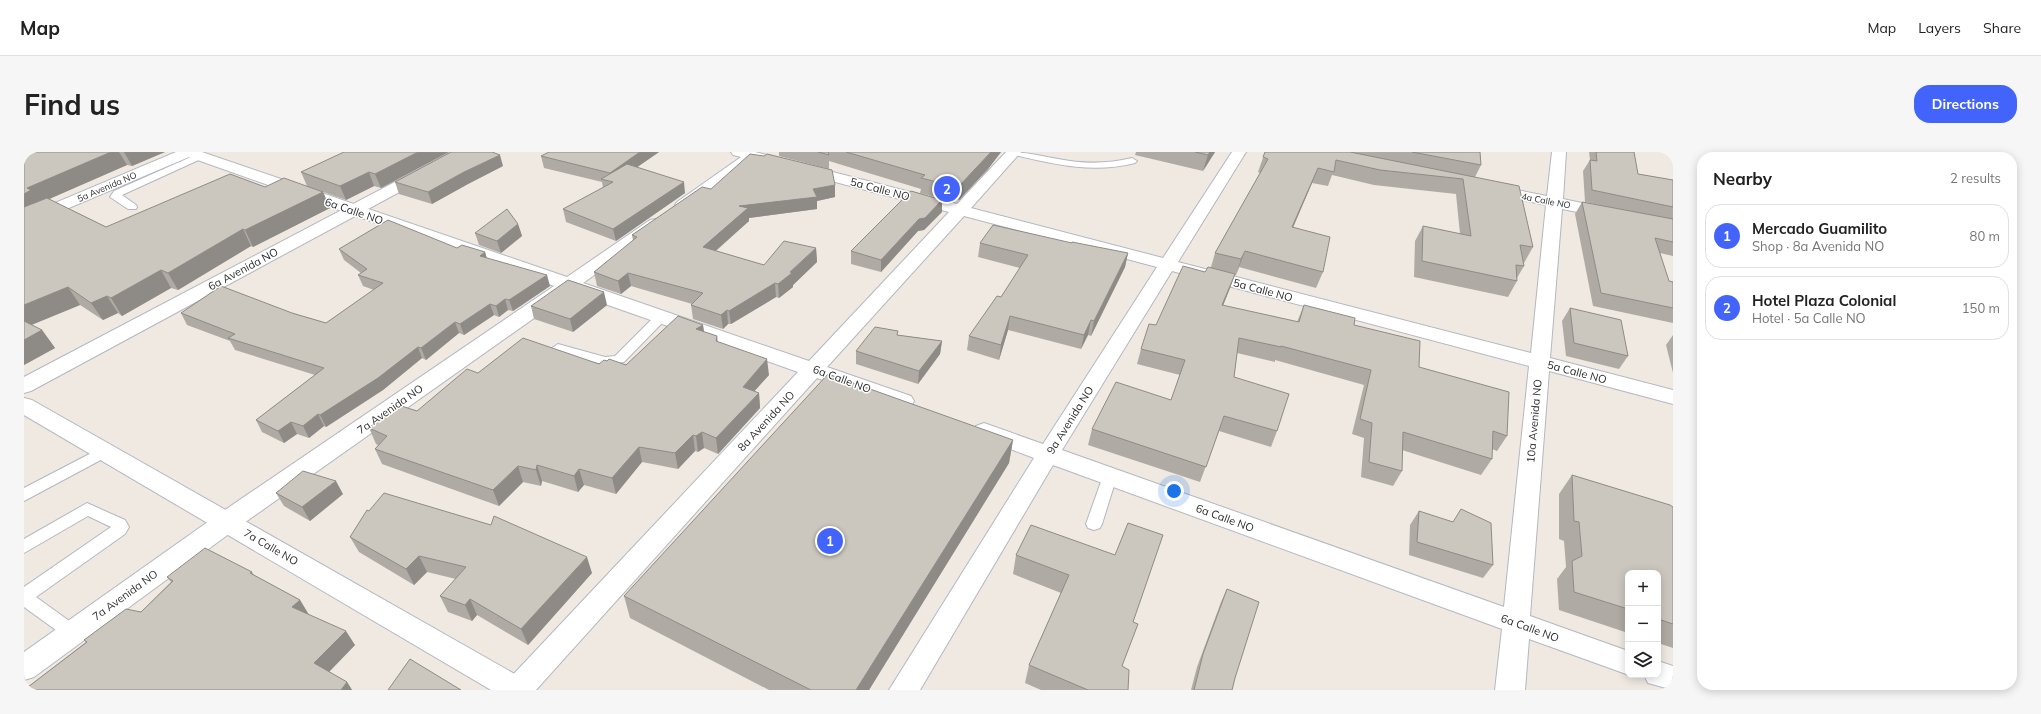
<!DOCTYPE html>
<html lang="en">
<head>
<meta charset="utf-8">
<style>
  :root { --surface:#fff; --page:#f6f6f6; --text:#222; --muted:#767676; --line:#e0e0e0; --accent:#4264fb }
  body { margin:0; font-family:Mulish,sans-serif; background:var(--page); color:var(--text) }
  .controls { position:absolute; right:12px; bottom:12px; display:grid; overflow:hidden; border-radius:8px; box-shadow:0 2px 10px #0003 }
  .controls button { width:36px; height:36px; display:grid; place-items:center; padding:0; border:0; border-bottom:1px solid var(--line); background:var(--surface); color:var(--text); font:20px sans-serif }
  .you { position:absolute; left:1150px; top:339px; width:14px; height:14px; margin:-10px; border:3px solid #fff; border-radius:50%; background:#1a73e8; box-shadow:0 0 0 6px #1a73e833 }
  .badge { display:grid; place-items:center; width:26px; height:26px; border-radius:50%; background:var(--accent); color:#fff; font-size:13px; font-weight:700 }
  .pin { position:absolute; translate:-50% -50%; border:2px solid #fff; box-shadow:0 1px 4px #0006 }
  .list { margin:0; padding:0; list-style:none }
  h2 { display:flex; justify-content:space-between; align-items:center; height:52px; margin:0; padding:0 16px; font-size:17px }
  h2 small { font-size:13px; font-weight:400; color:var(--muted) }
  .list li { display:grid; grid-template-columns:26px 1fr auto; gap:12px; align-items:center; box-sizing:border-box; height:64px; margin:0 8px 8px; padding:0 8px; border:1px solid var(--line); border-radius:16px }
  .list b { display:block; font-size:15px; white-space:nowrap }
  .list p { margin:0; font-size:13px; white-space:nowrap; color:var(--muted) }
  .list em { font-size:13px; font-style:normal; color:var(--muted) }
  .icon { flex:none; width:22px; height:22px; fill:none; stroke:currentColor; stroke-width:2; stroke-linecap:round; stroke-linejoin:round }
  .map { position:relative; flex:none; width:1649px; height:538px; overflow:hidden; border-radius:16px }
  header { display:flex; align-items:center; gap:24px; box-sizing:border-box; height:56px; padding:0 20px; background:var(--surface); border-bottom:1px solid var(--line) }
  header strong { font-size:19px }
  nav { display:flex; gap:22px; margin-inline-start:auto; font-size:14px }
  .intro { display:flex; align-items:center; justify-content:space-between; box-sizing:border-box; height:96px; padding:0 24px }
  h1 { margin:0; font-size:28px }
  .button { padding:10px 18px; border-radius:16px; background:var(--accent); color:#fff; font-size:14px; font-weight:700 }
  main { display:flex; gap:24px; padding:0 24px }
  aside { flex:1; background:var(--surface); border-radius:16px; box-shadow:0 2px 10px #0003 }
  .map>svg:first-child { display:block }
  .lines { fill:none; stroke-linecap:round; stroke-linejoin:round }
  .service-casing { stroke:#b4b7c1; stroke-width:2 }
  .minor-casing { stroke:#b4b7c1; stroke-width:2 }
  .tertiary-casing { stroke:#b4b7c1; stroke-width:2 }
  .service { fill:#fff; fill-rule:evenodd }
  .minor { fill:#fff; fill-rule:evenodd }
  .tertiary { fill:#fff; fill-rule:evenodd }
  .wall { fill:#afaba4 }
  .shaded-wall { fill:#8e8b86 }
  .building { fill:#cbc7bf; stroke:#8e8b86 }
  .labels { text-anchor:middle; stroke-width:3; stroke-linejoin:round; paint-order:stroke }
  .far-street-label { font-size:9px; fill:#2e2e2e; stroke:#fff }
  .street-label { font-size:11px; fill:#2e2e2e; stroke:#fff }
</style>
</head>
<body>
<header>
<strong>Map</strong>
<nav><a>Map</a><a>Layers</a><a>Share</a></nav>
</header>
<div class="intro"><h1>Find us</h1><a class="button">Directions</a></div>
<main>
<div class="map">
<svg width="1649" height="538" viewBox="0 0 1649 538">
  <rect width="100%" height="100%" fill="#efe9e1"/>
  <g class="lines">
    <defs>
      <g id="service">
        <path d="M985 0C1002 0 1017 4 1034 7 1059 12 1083 12 1108 6L1113 9 1111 11C1068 22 1029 12 987 2Z"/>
        <path d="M176 1 181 4 179 6 98 43 112 53 113 55 112 57H104L86 45 90 39Z"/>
        <path d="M638 160 644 164 642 167 600 210 581 213 529 199 528 196 534 192 581 205 591 204 634 161Z"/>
        <path d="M81 294 86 295 88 299 86 303 0 349V336Z"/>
        <path d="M1086 319 1091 320 1093 324 1078 372 1076 376 1070 378 1064 376 1062 372 1079 324 1081 320Z"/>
        <path d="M63 351 101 368 105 375 101 382 12 445 55 476 58 481 55 486 49 488 43 486 0 455V435L87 375 64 364 0 401V387Z"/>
      </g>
      <g id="minor">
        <path d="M152 0H178L543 125 626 68 632 67 638 68 640 72 638 76 559 131 785 209 925 60 731 9 665 56H653L651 53 653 50 717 5 709 3 707 0H731L933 52 982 0H997L947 56 1139 106 1208 0H1222L1154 110 1507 201 1522 53 1462 41 1460 38 1462 35 1468 33 1523 44 1528 0H1542L1539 47 1591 58 1593 61 1591 64 1585 66 1538 57 1526 206 1649 238V252L1525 219 1506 464 1604 499 1605 523 1505 487 1501 538H1471L1478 477 1029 313 896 538H865L1010 306 952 284 949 279 952 274 960 271 1019 292 1133 115 940 64 803 215 887 244 890 249 887 254 879 256 871 254 793 226 512 538H478L483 529 774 220 547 140 213 376 10 525 0 528V500L195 362 530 134 165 5 0 75V64ZM1148 119 1505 214 1480 455 1038 298Z"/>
        <path d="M1634 509 1649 514V538L1624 531 1620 523H1634Z"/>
      </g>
      <g id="tertiary">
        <path d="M428 0H446L444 3 7 239 0 241V225Z"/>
        <path d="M0 246 8 248 503 529 508 538H467L0 263Z"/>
      </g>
    </defs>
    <use href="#service" class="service-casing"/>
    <use href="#minor" class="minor-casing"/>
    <use href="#tertiary" class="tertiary-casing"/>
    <use href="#service" class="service"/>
    <use href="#minor" class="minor"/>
    <use href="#tertiary" class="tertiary"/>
  </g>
  <g class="wall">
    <path d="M0 0H141L108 14 103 13 25 47 82 75 241 35 283 34 277 20 425 0 357 36 350 34 322 48 299 40 306 56 229 95 227 94 154 138 147 136 98 164 94 161 79 168 56 153 7 173 18 178 31 196 0 213Z"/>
    <path d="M635 0 613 15 661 41 592 89 542 70 539 57 579 36 578 30 520 16 517 4Z"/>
    <path d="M755 0H977L964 17 935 48 929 47 927 49 896 41 897 37 805 9V17L755 4Z"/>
    <path d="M1112 0H1191L1179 19 1111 3Z"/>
    <path d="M1241 0H1456L1457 13 1451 25 1509 95 1500 111H1499L1500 114 1493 126V129L1484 145 1390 125 1391 89 1399 74 1436 82 1432 42 1350 33 1308 23 1304 34 1288 31 1269 76 1299 120 1292 136 1215 115 1212 123H1211L1206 136 1199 154 1273 170 1280 153 1330 173 1395 215 1483 284 1473 299 1468 297V307L1457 323 1378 298V319L1369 334 1337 325 1340 286 1328 282 1340 233 1251 208V210L1213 201 1210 225 1253 279 1247 295 1195 279 1176 330 1064 293 1068 277 1147 248 1156 223 1113 212 1117 197 1132 173 1181 120 1187 115 1191 101 1236 21 1234 20Z"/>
    <path d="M1565 0H1610L1614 22 1649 28V104L1636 101 1645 129 1649 130V171L1569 154 1551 62 1558 50 1585 55 1561 50 1559 19 1566 8Z"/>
    <path d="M479 14 444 32 408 52 375 42 371 30Z"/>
    <path d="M811 33V45L793 49V57L725 66V69L692 99 740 113 792 96 793 110 769 133V135L755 146 752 145 707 172H704L699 177 669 167 667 153 668 152 607 134 597 142 573 134 570 120 609 89 608 83 687 37Z"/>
    <path d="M918 60 900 78 894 79 857 120 827 112V99Z"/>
    <path d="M494 72 498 84 477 101 455 93 451 81Z"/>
    <path d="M956 91H1048L1104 101 1101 115 1067 184 1064 183 1057 197 984 178 975 208 943 198 945 184 977 145 996 116 954 105Z"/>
    <path d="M433 96 461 100 463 106 526 134 489 159 484 158 475 165 470 163 440 183 435 181 402 208 398 206 359 238 302 275 300 274 285 286 273 282 260 291 238 280 232 268 291 223 211 198 206 189 163 173 157 161H268L302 171 350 138 339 134 334 123 337 121 320 108 315 97Z"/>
    <path d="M583 153 549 180 510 167 507 154Z"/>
    <path d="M1546 156 1604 204 1595 217 1542 204 1538 169Z"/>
    <path d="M679 173 680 180 693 184 694 190 745 223 730 239 735 241 736 256 694 302 680 296 674 300 671 299 654 317 618 310 592 342 560 333 554 340 518 329 517 334 499 330 475 354 358 312 351 297 354 293 352 292 345 276 393 259 454 221 575 212 583 209 602 213Z"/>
    <path d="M874 183 918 189 916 202 894 232 832 212V199Z"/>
    <path d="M1649 183V221L1642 193Z"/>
    <path d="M989 288 985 311 845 538H745L606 466 600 444Z"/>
    <path d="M1548 323 1649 355V496L1634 491V421H1604V481L1535 458 1533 427 1542 415 1540 389 1535 387V342Z"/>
    <path d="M252 341 319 342 286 369 260 354Z"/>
    <path d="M345 359 568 421 504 493 453 463 448 469 424 460 416 444 432 427 403 420 390 433 335 400 326 385Z"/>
    <path d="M1395 359 1469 413 1459 426 1385 403 1386 373Z"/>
    <path d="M1007 373 1109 470 1098 514 1104 538H1017L1001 531 1005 513 1037 441 989 422 992 403Z"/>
    <path d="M228 420 230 423 276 448 285 463 331 493 305 520 323 530 328 538H0L62 490 60 488 117 460 147 430 143 425Z"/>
    <path d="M1203 437 1211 526 1208 538H1167L1173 515 1197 450Z"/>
  </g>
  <g class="shaded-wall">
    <path d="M87 0H95L103 13 16 51 0 63V42L3 36Z"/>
    <path d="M100 0H141L108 14Z"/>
    <path d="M394 0H425L357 36 351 22Z"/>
    <path d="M616 0H635L589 32V30H587L586 21Z"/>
    <path d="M967 0H977L964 17 935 48 936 33Z"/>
    <path d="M1186 0H1191L1179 19 1184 3Z"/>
    <path d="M476 3 479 14 444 32 408 52 404 40 440 20Z"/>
    <path d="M1294 16 1288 31 1262 91 1268 75Z"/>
    <path d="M345 20 350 34 322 48 316 34Z"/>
    <path d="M660 30 661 41 592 89 589 77Z"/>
    <path d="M931 32 929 47 927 49 929 34Z"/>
    <path d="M811 33V45L793 49V57L725 66V69L681 108 679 95 715 54 789 37Z"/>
    <path d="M299 40 306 56 229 95 221 78Z"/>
    <path d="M918 48V60L900 78 894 79 857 120V108L895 67Z"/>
    <path d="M494 72 498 84 477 101 473 89Z"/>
    <path d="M219 77 227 94 154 138 144 121Z"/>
    <path d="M792 96 793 110 769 133V135L755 146 754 132Z"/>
    <path d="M1221 99 1212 123 1217 107Z"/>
    <path d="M461 100 464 112 456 104Z"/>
    <path d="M1104 101 1101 115 1067 184 1070 169Z"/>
    <path d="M137 118 147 136 98 164 87 146Z"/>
    <path d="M604 121 607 134 597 142 594 129Z"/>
    <path d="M1211 122 1206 136 1193 168 1198 153Z"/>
    <path d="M523 123 526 134 489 159 485 148Z"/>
    <path d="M751 131 752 145 707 172 705 159Z"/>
    <path d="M44 135 56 153 0 176V153Z"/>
    <path d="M580 140 583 153 549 180 546 167Z"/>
    <path d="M83 144 94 161 79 168 67 151Z"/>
    <path d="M481 147 484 158 475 165 472 154Z"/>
    <path d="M466 152 470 163 440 183 436 172Z"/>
    <path d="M703 158 704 172 699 177 697 163Z"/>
    <path d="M986 164 984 178 975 208 977 193Z"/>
    <path d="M1067 168 1064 183 1057 197 1060 183Z"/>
    <path d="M431 170 435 181 402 208 397 196Z"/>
    <path d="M679 173 681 188 672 177Z"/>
    <path d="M18 178 31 196 0 213V188Z"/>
    <path d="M918 189 916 202 894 232 895 219Z"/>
    <path d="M394 195 398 206 359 238 302 275 296 263Z"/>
    <path d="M743 207 745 223 720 251 719 235Z"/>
    <path d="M735 241 736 256 694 302 692 286Z"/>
    <path d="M294 262 300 274 285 286 279 274Z"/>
    <path d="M267 270 273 282 260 291 254 279Z"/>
    <path d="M678 280 680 296 674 300 672 284Z"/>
    <path d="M669 283 671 299 654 317 651 301Z"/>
    <path d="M989 288 985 311 845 538H832Z"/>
    <path d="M615 295 618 310 592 342 588 326Z"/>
    <path d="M513 313 518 329 517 334 512 318Z"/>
    <path d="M494 314 499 330 475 354 469 338Z"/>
    <path d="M555 317 560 333 554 340 550 324Z"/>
    <path d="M312 329 319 342 286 369 278 355Z"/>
    <path d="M395 404 403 420 390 433 382 417Z"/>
    <path d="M563 405 568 421 504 493 497 477Z"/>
    <path d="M446 447 453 463 448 469 441 453Z"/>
    <path d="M276 448 285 463 277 469 268 455Z"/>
    <path d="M322 479 331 493 300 525 290 511Z"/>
    <path d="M323 530 328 538H317Z"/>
  </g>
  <g class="building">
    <path d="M0 0H87L3 36 7 38 0 42Z"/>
    <path d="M320 0H394L351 22 345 20 316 34 277 20Z"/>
    <path d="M427 0H468L476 3 440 20 404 40 371 30Z"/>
    <path d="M525 0H616L586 21 517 4Z"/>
    <path d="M794 0H804L805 3Z"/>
    <path d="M822 0H967L936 33 931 32 929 34 897 26 901 23Z"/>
    <path d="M1171 0H1186L1184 3Z"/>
    <path d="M1241 0H1326L1495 34 1509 95 1496 93 1500 114 1492 113 1493 129 1398 109 1399 74 1447 84 1439 27 1356 18 1312 8 1310 20 1294 16 1268 75 1306 85 1299 120 1221 99 1217 107 1191 101 1244 7 1239 5Z"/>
    <path d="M1388 0H1456L1457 13Z"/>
    <path d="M1572 0H1610L1614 22 1649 28V55L1568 38 1566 8 1573 9Z"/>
    <path d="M726 2 740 4 743 2 808 18 811 33 789 37 793 45 715 54 724 56 679 95 740 113 760 89 792 96 766 120 768 121 754 132 751 131 705 159 703 158 697 163 667 153 679 141 604 121 594 129 570 120 613 85 608 83 678 35 687 37Z"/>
    <path d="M603 12 660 30 589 77 539 57 589 30 577 27Z"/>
    <path d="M206 22 241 35 260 26 299 40 221 78 219 77 144 121 137 118 87 146 83 144 67 151 44 135 0 153V55L23 46 82 75Z"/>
    <path d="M887 39 918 48 901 66 895 67 857 108 827 99Z"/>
    <path d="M1558 50 1649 67V90L1631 86 1645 129 1649 130V156L1577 141Z"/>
    <path d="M483 57 494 72 473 89 451 81Z"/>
    <path d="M364 68 433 96 438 93 461 100 456 104 523 123 485 148 481 147 472 154 466 152 436 172 431 170 397 196 394 195 354 226 296 263 294 262 279 274 267 270 254 279 232 268 300 216 204 186 211 182 157 161 197 134 268 161 302 171 359 131 334 123 343 117 315 97Z"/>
    <path d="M969 73 1048 91V90L1104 101 1070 169 1067 168 1060 183 986 164 977 193 945 184 973 144 977 145 1004 103 956 91Z"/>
    <path d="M1159 114 1181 120 1184 115 1211 122 1198 153 1275 170 1280 153 1331 166 1330 173 1396 189 1395 215 1485 240 1483 284 1469 279 1468 307 1379 280 1378 319 1345 310 1348 271 1336 267 1347 218 1257 194V195L1215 186 1210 225 1265 242 1253 279 1200 264 1182 315 1068 277 1092 230 1147 248 1161 208 1117 197 1125 172 1132 173Z"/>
    <path d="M544 128 580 140 546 167 507 154Z"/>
    <path d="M1546 156 1597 168 1604 204 1550 191Z"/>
    <path d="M654 164 679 173 672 177 693 184 692 189 743 207 719 235 735 241 692 286 678 280 672 284 669 283 651 301 615 295 588 326 555 317 550 324 513 313 512 318 494 314 469 338 351 297 363 284 345 276 371 252 393 259 443 217 454 221 499 186 575 212 580 208 583 209 585 207 602 213Z"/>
    <path d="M0 169 18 178 0 188Z"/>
    <path d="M851 175 874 179 873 183 918 189 895 219 832 199Z"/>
    <path d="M804 222 989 288 832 538H787L600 444Z"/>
    <path d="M279 319 312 329 278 355 252 341Z"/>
    <path d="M1548 323 1646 353 1649 355V472L1634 467V421H1604V457L1550 440 1548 409 1558 404 1555 370 1550 369Z"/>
    <path d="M360 341 467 373 470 364 563 405 497 477 446 447 441 453 416 444 442 415 395 404 382 417 326 385 343 358 345 359Z"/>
    <path d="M1437 357 1467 371 1469 413 1393 390 1395 359 1429 370Z"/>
    <path d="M1104 371 1139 383 1109 470 1114 472 1098 514 1105 518 1104 538H1064L1005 513 1045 423 992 403 1007 373 1091 403Z"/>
    <path d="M181 396 228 420 226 421 276 448 268 455 322 479 290 511 323 530 317 538H0L63 490 60 488 102 457 117 460 149 429 143 425Z"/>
    <path d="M1203 437 1235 450 1211 526 1208 538H1170L1179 502Z"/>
    <path d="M386 507 437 538H364Z"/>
  </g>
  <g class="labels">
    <g class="far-street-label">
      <text transform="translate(83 35) rotate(-23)" y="3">5a Avenida NO</text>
      <text transform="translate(1522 49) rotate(11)" y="3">4a Calle NO</text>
    </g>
    <g class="street-label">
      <text transform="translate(856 37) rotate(15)" y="4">5a Calle NO</text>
      <text transform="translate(330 59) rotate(19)" y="4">6a Calle NO</text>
      <text transform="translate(219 117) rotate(-28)" y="4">6a Avenida NO</text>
      <text transform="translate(1239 138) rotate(15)" y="4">5a Calle NO</text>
      <text transform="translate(1553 220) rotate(15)" y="4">5a Calle NO</text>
      <text transform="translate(818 227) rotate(20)" y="4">6a Calle NO</text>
      <text transform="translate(366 257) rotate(-35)" y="4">7a Avenida NO</text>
      <text transform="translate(1046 268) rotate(-58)" y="4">9a Avenida NO</text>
      <text transform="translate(742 269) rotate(-47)" y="4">8a Avenida NO</text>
      <text transform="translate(1510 269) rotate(-85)" y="4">10a Avenida NO</text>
      <text transform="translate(1201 366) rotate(20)" y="4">6a Calle NO</text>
      <text transform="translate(247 395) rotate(30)" y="4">7a Calle NO</text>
      <text transform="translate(101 443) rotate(-36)" y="4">7a Avenida NO</text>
      <text transform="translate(1506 476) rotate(20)" y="4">6a Calle NO</text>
    </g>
  </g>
</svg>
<div class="controls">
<button>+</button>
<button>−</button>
<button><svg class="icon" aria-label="layers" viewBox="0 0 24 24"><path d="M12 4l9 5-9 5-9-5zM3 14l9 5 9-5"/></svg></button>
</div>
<div class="you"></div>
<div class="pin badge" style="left:806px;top:389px">1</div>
<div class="pin badge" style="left:923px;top:37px">2</div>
</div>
<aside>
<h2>Nearby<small>2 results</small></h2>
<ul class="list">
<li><span class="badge">1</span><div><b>Mercado Guamilito</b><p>Shop · 8a Avenida NO</p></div><em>80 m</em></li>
<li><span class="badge">2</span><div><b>Hotel Plaza Colonial</b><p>Hotel · 5a Calle NO</p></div><em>150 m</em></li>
</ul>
</aside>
</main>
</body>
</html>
